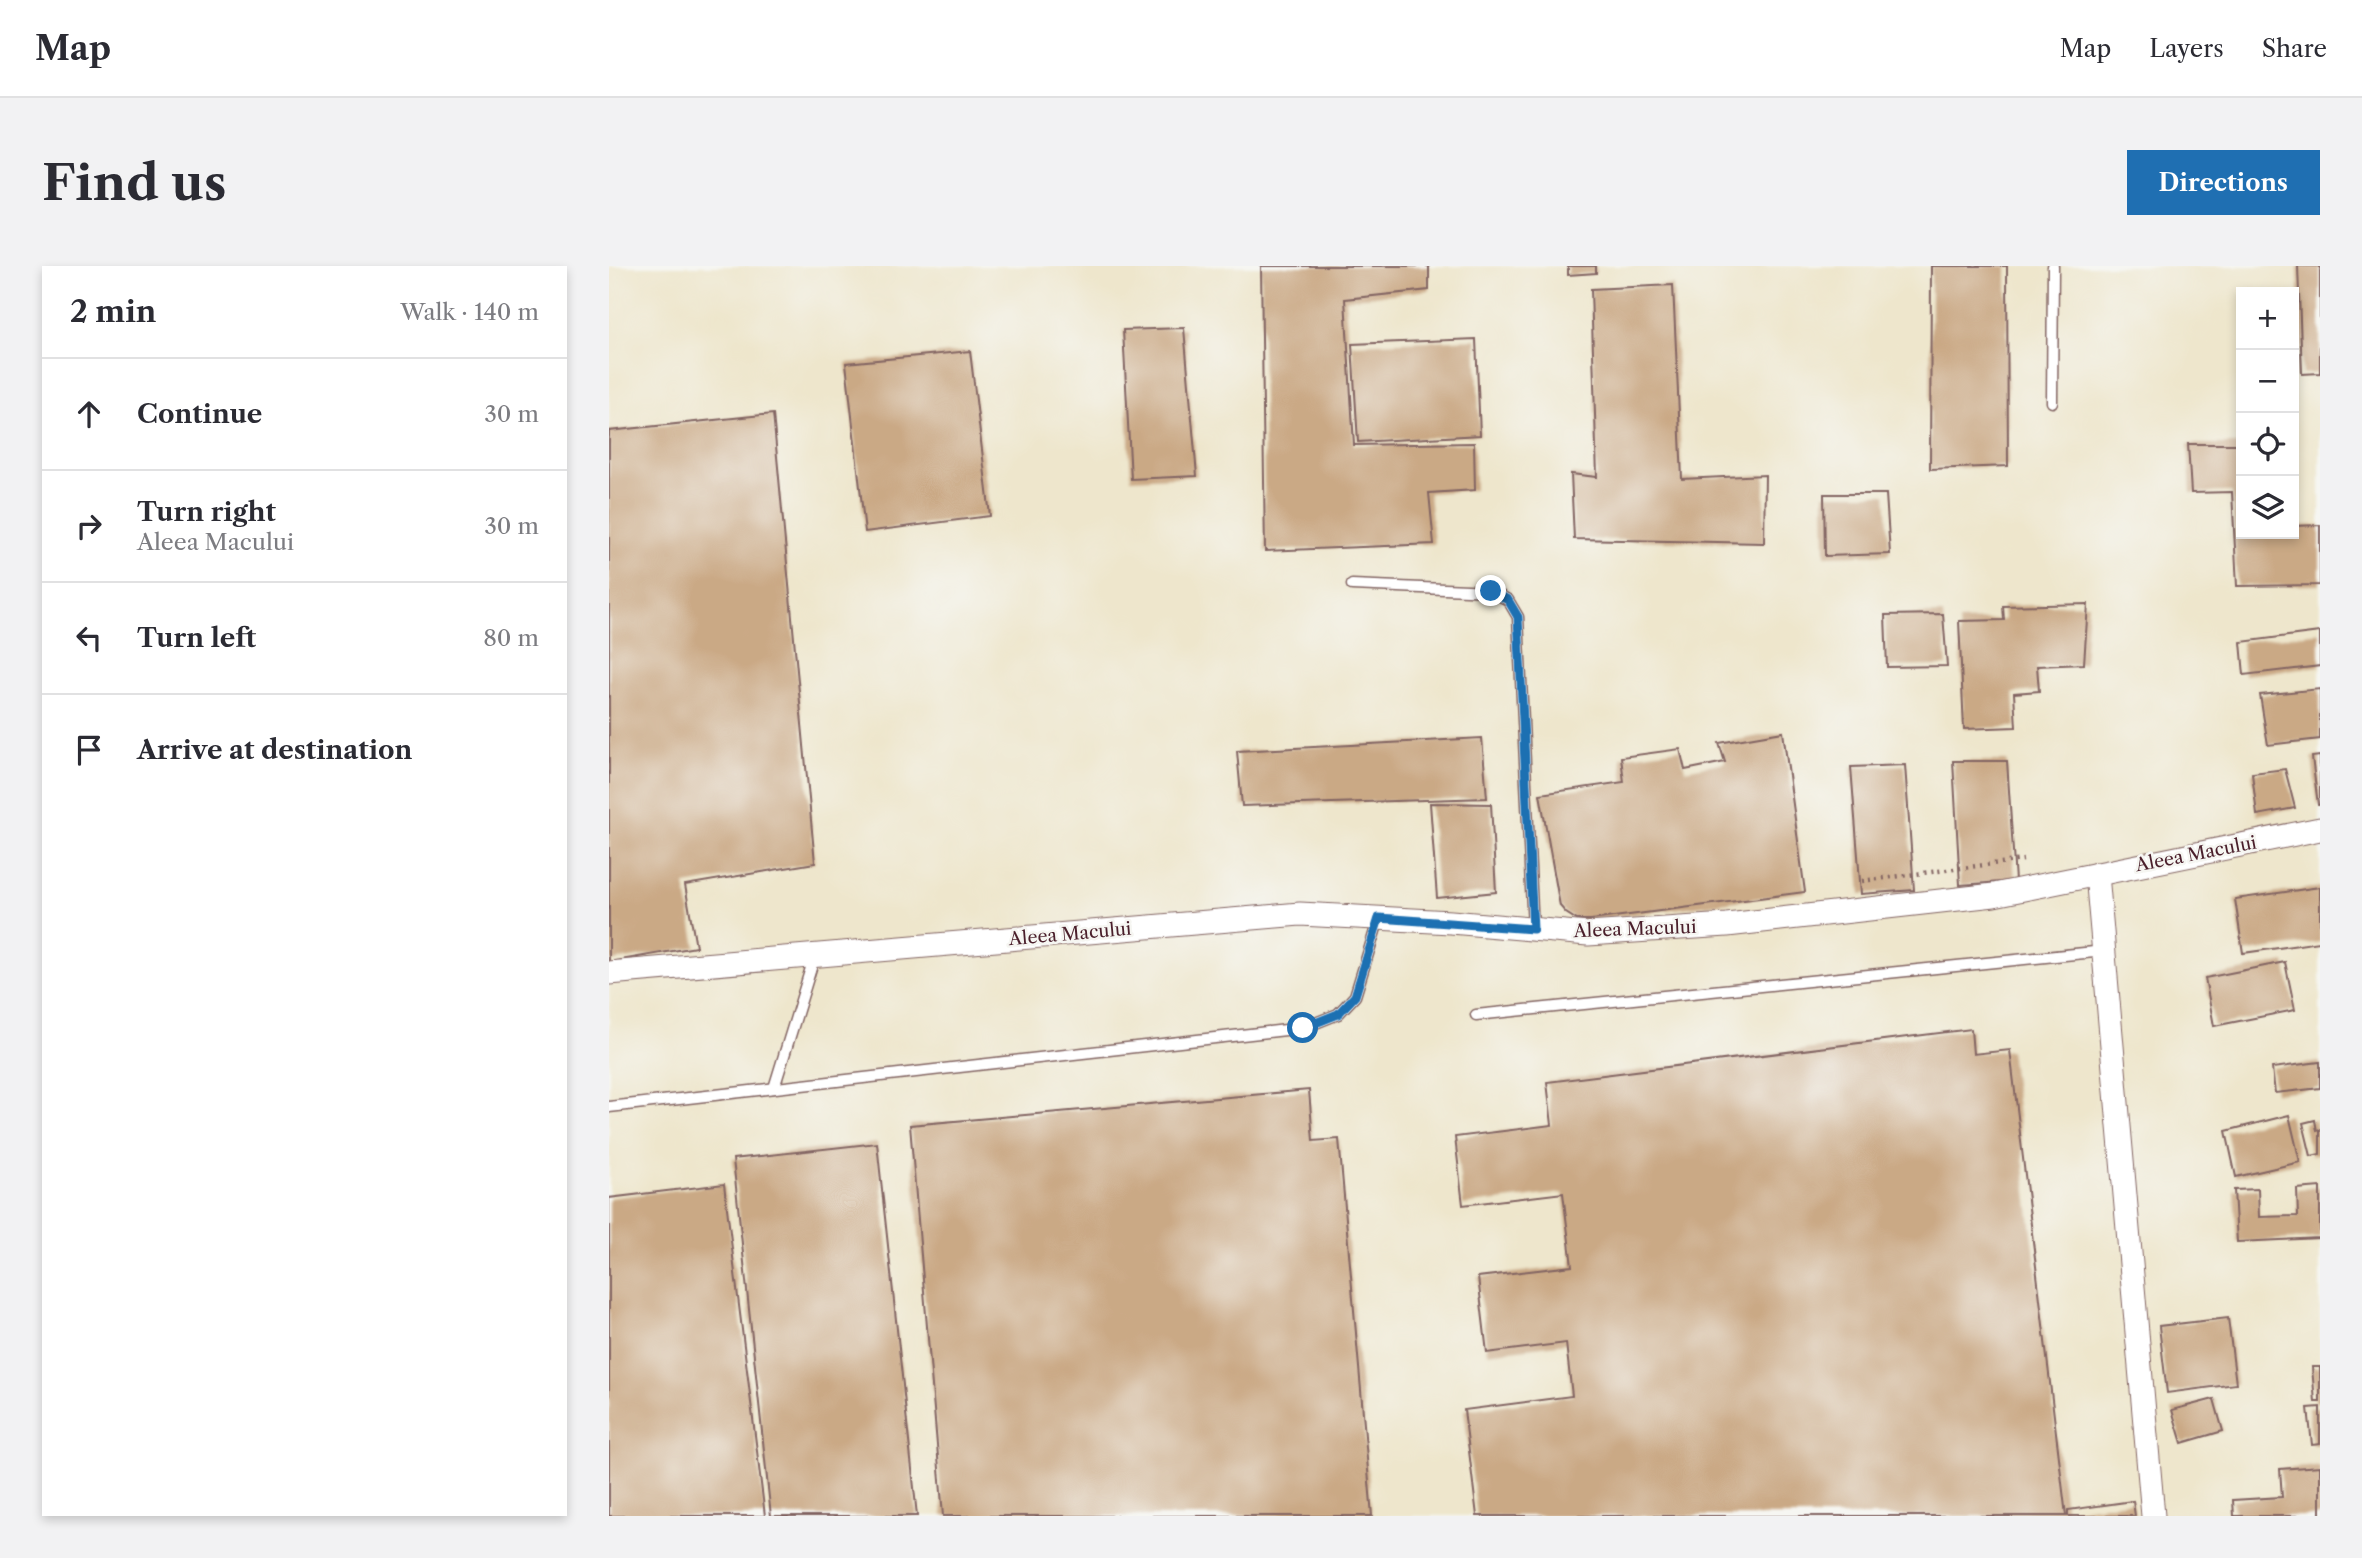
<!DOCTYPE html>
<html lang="en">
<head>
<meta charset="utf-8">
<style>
  :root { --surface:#fff; --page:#f2f2f3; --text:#2b2b33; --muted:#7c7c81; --line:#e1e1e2; --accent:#1f6fb2 }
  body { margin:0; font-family:"Libre Caslon Text",serif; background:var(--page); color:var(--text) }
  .controls { position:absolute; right:21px; top:21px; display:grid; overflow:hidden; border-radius:0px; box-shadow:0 4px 10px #0003 }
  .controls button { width:63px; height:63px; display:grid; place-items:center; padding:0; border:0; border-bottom:2px solid var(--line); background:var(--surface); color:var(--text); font:35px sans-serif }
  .stop { position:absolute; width:21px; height:21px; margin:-16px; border:5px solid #1f6fb2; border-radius:50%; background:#fff }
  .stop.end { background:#1f6fb2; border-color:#fff; box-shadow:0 2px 7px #0008 }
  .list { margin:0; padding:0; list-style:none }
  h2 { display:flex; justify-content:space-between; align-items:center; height:91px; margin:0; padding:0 28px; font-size:30px }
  h2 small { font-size:23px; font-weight:400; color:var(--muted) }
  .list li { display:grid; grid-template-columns:46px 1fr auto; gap:21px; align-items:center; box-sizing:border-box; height:112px; padding:0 28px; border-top:2px solid var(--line) }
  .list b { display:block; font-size:26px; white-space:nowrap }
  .list p { margin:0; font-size:23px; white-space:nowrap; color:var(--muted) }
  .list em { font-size:23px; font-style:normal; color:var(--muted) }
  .icon { flex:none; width:38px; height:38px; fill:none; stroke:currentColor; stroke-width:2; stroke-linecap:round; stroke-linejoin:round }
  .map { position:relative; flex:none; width:1711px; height:1250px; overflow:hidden; border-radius:0px }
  header { display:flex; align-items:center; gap:42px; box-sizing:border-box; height:98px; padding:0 35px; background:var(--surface); border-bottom:2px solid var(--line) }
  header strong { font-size:33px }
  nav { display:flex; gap:38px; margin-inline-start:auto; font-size:24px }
  .intro { display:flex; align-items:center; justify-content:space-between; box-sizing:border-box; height:168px; padding:0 42px }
  h1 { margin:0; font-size:49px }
  .button { padding:18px 32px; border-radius:0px; background:var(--accent); color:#fff; font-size:24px; font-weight:700 }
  main { display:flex; gap:42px; padding:0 42px }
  aside { flex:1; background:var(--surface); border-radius:0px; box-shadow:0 4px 10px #0003 }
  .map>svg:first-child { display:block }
  .building { fill:#caa985 }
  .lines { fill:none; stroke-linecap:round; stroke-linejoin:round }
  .lane-casing { stroke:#836563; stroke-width:13 }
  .street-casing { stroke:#836563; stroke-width:25 }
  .path { stroke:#836563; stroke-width:4.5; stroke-dasharray:2 5; stroke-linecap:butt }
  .lane { stroke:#fff; stroke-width:10 }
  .street { stroke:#fff; stroke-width:23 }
  .route { stroke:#1f6fb2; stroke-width:9 }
  .labels { text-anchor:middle; stroke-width:5; stroke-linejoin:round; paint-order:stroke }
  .street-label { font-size:18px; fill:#4a1f2b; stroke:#f6f6f2 }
</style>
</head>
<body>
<header>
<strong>Map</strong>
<nav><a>Map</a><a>Layers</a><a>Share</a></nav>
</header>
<div class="intro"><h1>Find us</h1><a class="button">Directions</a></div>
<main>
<aside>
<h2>2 min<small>Walk · 140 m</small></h2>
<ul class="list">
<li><svg class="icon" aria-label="ahead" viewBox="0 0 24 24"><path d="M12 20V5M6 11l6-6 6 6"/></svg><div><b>Continue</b></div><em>30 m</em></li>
<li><svg class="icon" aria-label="right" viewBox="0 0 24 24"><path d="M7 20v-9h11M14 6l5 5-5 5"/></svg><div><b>Turn right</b><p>Aleea Macului</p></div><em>30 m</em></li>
<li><svg class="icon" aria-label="left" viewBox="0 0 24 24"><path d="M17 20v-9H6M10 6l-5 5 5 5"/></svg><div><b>Turn left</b></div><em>80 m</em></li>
<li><svg class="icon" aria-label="arrive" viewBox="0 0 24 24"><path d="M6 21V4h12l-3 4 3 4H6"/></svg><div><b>Arrive at destination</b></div></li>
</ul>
</aside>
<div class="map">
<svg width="1711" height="1250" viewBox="0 0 1711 1250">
  <rect width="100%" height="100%" fill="#f6f6f2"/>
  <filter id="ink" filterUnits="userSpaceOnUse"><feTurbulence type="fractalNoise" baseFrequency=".0143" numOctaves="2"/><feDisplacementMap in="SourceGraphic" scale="14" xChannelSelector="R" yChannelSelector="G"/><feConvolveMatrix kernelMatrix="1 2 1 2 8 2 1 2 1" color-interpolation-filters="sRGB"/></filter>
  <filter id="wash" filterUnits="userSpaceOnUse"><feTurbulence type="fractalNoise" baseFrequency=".00686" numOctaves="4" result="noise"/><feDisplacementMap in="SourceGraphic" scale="28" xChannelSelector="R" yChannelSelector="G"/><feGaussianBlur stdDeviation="1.57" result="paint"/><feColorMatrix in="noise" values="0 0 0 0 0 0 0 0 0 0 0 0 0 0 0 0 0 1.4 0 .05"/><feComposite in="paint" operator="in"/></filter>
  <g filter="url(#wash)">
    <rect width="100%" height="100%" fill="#eee6cc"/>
    <g id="blocks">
      <g class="building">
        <path d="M652 0H820V24L736 33 745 179 865 177 866 224 820 227 825 278 656 285Z"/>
        <path d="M959 0H987V7L959 9Z"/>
        <path d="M1322 0H1398L1399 200 1321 203Z"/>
        <path d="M1689 0H1711V107L1693 108Z"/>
        <path d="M1064 19 1073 213 1156 209 1155 277 965 273 962 208 988 211 982 23Z"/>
        <path d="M575 62 588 210 522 213 514 64Z"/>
        <path d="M867 73 871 169 749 176 743 78Z"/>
        <path d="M361 85 381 250 256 266 237 97Z"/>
        <path d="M164 148 206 597 76 619 87 681 0 696V165Z"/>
        <path d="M1579 178H1632V268H1685V260L1711 259V319L1628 320 1623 226 1582 227Z"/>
        <path d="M1215 228H1277L1281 288 1216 290Z"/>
        <path d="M1479 338 1475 398 1428 400 1430 425 1405 427 1407 461 1355 463 1350 355 1395 354 1394 340Z"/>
        <path d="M1334 348 1338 400 1278 401 1276 349Z"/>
        <path d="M1711 366V400L1635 409 1632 376Z"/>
        <path d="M1711 423V473L1659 479 1651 429Z"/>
        <path d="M1174 466 1196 626 982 654H968L957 647 951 640 931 528 1015 516 1012 491 1071 483 1076 504 1116 496 1110 477Z"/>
        <path d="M873 472 878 532 633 540 628 485Z"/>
        <path d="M1711 490V539H1709L1703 491Z"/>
        <path d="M1344 495H1398L1406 615 1351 619Z"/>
        <path d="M1296 499 1305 624 1252 628 1242 501Z"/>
        <path d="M1676 503 1686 542 1648 549 1643 507Z"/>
        <path d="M821 537 882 538 887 626 828 632Z"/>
        <path d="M1711 621V676L1634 687 1626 633Z"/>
        <path d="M1676 696 1686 744 1605 760 1596 712Z"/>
        <path d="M1362 763 1364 788 1401 784 1457 1250H868L855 1144 963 1130 957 1077 878 1087 869 1011 963 1000 954 927 854 939 846 871 943 859 938 816Z"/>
        <path d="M1711 796V822L1666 827 1663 802Z"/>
        <path d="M700 824 704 875 730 873 763 1250H334L301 859Z"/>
        <path d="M1680 849 1691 896 1627 911 1617 865Z"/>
        <path d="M1706 854 1708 865 1711 864V888L1702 890 1694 857Z"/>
        <path d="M268 877 308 1250H162L124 893Z"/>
        <path d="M115 918 156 1250H0V932Z"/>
        <path d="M1711 921V972L1628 976 1625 924 1649 923 1650 951 1689 950 1688 923Z"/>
        <path d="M1619 1052 1627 1118 1558 1127 1550 1060Z"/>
        <path d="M1703 1101H1711V1136H1706Z"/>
        <path d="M1605 1133 1614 1165 1573 1177 1563 1144Z"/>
        <path d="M1711 1141V1178L1703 1179 1699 1142Z"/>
        <path d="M1711 1200V1250H1625L1624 1234 1673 1231 1671 1203Z"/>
        <path d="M1524 1235 1526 1250H1459V1244Z"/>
      </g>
    </g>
  </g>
  <g filter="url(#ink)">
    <use href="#blocks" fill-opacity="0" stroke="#836563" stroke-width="2"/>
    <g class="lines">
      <defs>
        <g id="lane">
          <path d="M1443 136 1444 0"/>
          <path d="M743 319 882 325 899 334 909 351 924 663"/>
          <path d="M867 749 1495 685"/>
          <path d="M165 822 206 689"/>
          <path d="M0 841 694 762 729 748 746 730 770 652"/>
        </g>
        <g id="street">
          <path d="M1488 608 1544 1250"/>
          <path d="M0 707 691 648 842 656 979 668 1118 659 1385 629 1711 563"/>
        </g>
      </defs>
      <use href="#lane" class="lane-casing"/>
      <use href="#street" class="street-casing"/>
      <path class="path" d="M1253 615 1414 594"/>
      <use href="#lane" class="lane"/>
      <use href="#street" class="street"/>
    </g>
  </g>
  <g class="lines" filter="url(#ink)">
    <path class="route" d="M694 762 729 748 746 730 770 652 924 663 909 351 899 334 882 325"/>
  </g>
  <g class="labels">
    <g class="street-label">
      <text transform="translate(1587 588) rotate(-11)" y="6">Aleea Macului</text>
      <text transform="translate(1026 663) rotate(-2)" y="6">Aleea Macului</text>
      <text transform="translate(461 668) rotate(-5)" y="6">Aleea Macului</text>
    </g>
  </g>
</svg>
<div class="controls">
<button>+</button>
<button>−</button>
<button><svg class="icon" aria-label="locate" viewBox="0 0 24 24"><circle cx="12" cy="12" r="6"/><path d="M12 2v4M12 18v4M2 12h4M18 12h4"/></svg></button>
<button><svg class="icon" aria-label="layers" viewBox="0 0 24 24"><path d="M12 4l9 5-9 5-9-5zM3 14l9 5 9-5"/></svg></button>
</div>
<div class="stop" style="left:694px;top:762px"></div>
<div class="stop end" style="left:882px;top:325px"></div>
</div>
</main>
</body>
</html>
